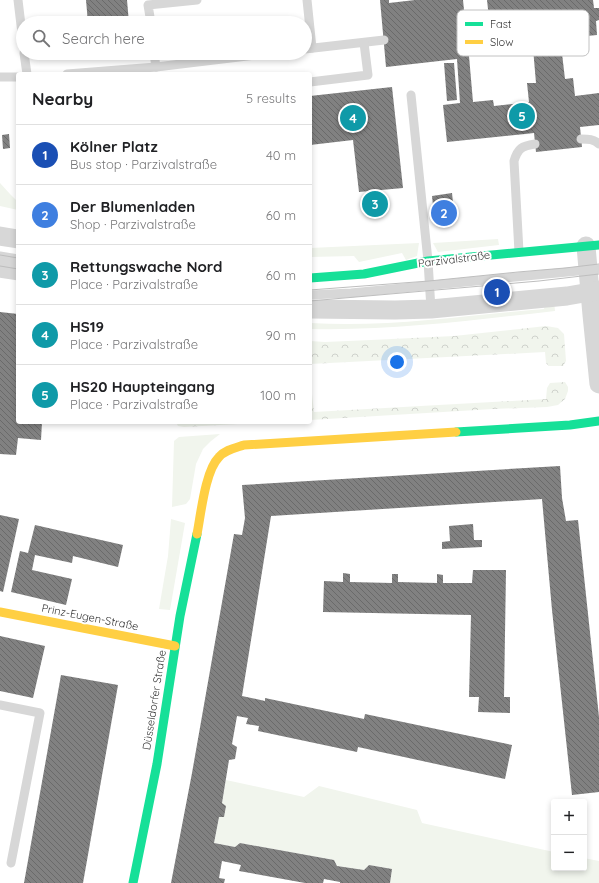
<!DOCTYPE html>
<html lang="en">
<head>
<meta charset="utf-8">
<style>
  :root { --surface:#fff; --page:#f2f2f2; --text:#202124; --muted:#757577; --line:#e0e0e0; --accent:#1a73e8 }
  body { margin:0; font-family:Quicksand,sans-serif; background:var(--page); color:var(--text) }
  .controls { position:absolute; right:12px; bottom:12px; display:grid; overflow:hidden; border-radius:4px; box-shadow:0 2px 6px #0003 }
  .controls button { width:36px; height:36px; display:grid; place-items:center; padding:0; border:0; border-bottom:1px solid var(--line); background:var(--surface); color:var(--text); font:20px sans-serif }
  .you { position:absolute; left:397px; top:362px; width:14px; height:14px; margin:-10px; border:3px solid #fff; border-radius:50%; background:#1a73e8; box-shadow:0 0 0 6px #1a73e833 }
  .badge { display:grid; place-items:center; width:26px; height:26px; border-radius:50%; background:var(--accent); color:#fff; font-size:13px; font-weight:700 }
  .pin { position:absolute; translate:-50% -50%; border:2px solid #fff; box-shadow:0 1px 4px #0006 }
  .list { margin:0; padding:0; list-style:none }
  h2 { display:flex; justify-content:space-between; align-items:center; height:52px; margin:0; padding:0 16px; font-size:17px }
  h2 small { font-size:13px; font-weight:400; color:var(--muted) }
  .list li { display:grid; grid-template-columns:26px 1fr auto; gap:12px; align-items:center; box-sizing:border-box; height:60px; padding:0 16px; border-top:1px solid var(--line) }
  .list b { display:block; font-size:15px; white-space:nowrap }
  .list p { margin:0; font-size:13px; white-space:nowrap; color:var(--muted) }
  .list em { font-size:13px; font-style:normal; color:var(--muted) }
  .icon { flex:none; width:22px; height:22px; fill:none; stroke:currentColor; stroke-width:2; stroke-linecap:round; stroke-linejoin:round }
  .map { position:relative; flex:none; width:599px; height:883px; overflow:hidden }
  .search { position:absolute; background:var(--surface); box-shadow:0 2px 6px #0003; left:16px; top:16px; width:296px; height:44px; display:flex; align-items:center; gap:10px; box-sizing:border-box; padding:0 14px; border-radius:22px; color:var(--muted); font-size:15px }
  .panel { position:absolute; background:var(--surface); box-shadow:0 2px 6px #0003; left:16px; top:72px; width:296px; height:352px; border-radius:4px }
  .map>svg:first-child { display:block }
  .green { fill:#f1f5ed }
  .forest { fill:url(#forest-crowns) }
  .building { fill:url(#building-back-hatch); fill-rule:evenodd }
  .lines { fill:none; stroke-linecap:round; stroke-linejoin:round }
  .lane { stroke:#d7d7d7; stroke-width:9 }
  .street { stroke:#d7d7d7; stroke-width:19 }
  .fast { stroke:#16e098; stroke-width:9 }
  .slow { stroke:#ffcf43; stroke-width:9 }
  .tram { stroke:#bebebe; stroke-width:1 }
  .labels { text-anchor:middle; stroke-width:4; stroke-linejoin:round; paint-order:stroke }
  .street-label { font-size:11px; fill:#333; stroke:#fff }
  .key { fill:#fff; stroke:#c2c2c2; stroke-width:1 }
  .key-label { font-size:11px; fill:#333 }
</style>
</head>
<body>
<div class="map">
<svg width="599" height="883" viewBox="0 0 599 883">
  <defs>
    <pattern id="forest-crowns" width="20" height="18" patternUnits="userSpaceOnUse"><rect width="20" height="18" fill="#f1f5ed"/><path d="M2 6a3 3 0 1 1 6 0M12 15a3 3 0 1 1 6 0" fill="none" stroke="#cfd2cc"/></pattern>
    <pattern id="building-back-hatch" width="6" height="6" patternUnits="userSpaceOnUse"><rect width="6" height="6" fill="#818181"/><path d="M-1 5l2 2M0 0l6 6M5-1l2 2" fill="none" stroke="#6a6a6a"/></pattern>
  </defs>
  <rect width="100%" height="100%" fill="#fff"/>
  <g class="green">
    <path d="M0 183 10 194 18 202V210L0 206Z"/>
    <path d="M498 239 499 245 438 252 433 243Z"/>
    <path d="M419 243 417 256 406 260 402 253 359 262 354 256 310 257V248Z"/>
    <path d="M554 301 555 311C474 320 392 331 310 329V323C388 328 466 315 544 309L545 302Z"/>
    <path d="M220 434 211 441 203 449 196 464 190 499 186 504 172 507 174 441 179 437Z"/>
    <path d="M171 519 185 523 170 610 159 609 168 556Z"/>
    <path d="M226 780 304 797 319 786 417 810 422 823 554 852V868H584V858L599 861V883H390L392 869 369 865 364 870 337 866 334 860 240 843 235 847 214 843 219 817 224 816 226 806 222 803Z"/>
  </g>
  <g class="forest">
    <path d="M546 326 558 328 564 334 566 361 563 366H549L546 363 545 352 310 364V341L325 342 371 340 454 336Z"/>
    <path d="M565 382 568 387V391L565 399 558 405 547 407 493 409 310 420V394H312L314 412 546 399 547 388 550 383Z"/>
    <path d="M176 422H273L184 427 178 426Z"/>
  </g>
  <g class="building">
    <path d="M86 0H127L129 23H88Z"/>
    <path d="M380 0H389V3L415 0H463L465 20 489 18 487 0H593L594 8H599V20L596 21 597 35 587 36 588 42 561 45 565 79 573 78 575 96 599 93V125L580 127 582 147 536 152 534 133 447 142 443 105 460 103 457 59 386 67ZM490 31 492 50 504 49 505 51 533 48 536 83H527L529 102 494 106 493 100 473 102 467 33Z"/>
    <path d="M444 63H454L457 100 447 101Z"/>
    <path d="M392 87 403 188 359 192 353 140 310 145V96Z"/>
    <path d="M9 134 10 148 3 149 2 135Z"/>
    <path d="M452 193 455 222 435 224 432 196Z"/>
    <path d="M387 197 389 209 363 211 362 200Z"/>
    <path d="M0 312 18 314V422H42L41 440 18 438 16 455 0 454Z"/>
    <path d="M560 466 562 498 566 521 578 520 599 717V792L572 795 552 610 542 499 271 516 242 696 265 701V698L364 719 365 714 512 745 505 779 358 747 357 752 258 731 259 726 246 724 248 718 237 716 232 744 237 747 235 759 229 760 222 803 226 806 224 817H219L214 843 235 847 240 843 290 852 334 860 337 866 364 870 369 865 392 869 390 883H340V882L324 879 323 883H305L239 871 241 865 222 861 219 878 225 879 224 883H171L192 773 234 534 242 535 245 518 242 485Z"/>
    <path d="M0 515 19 519 3 592 0 591Z"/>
    <path d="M473 524 474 540H482V547L442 549V542L450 541 449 526Z"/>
    <path d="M35 525 123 545 118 567 73 556 72 563 35 555 32 570 72 579 66 605 11 592 20 551 28 553Z"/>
    <path d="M473 570H506L504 697H510V713L478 712 479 697H469L471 615 323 612 324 581 343 582V573L350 574V582L392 583V574H398V582L437 583V574L443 575V583H472Z"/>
    <path d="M0 636 45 646 33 698 0 691Z"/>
    <path d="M61 675 118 685 83 883H24Z"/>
  </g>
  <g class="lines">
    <g class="lane">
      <path d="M18 0 23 42"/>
      <path d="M307 0 312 48"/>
      <path d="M151 23 148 5 197 0"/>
      <path d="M305 49 384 40"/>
      <path d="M24 53 27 74"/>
      <path d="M154 53 156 67"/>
      <path d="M67 74 156 67 272 53"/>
      <path d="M0 77H18"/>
      <path d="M310 82 368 75 364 43"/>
      <path d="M411 95 428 261 431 309"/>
      <path d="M581 139C588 139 594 139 599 144"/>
      <path d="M519 252 514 161C518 148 522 146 535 144"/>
      <path d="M0 256 18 259"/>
      <path d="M310 295 351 293 599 269"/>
      <path d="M0 705 40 713 11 863"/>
    </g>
    <g class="street">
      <path d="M0 236 18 239"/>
      <path d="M586 246 592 315 599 384"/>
      <path d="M0 268 18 271"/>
      <path d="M310 309 395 310 431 309 567 296 590 292 599 290"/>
    </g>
    <g class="fast">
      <path d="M310 278 364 274 428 261 599 245"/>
      <path d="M456 432 570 425 599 421"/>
      <path d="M133 883 157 764 180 616 197 534"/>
    </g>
    <g class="slow">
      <path d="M197 534C201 514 205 471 219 457 225 450 235 448 244 445L456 432"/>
      <path d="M0 612 175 646"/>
    </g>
    <g class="tram">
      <path d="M0 255 18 258"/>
      <path d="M0 266 18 269"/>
      <path d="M310 290 429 281 518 272 565 268 599 264"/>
      <path d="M310 301 539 281 599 274"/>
    </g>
  </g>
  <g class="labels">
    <g class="street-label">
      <text transform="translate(454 259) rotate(-7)" y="4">Parzivalstraße</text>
      <text transform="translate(90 617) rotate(11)" y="4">Prinz-Eugen-Straße</text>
      <text transform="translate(154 700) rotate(-81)" y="4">Düsseldorfer Straße</text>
    </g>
  </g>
  <rect x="457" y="10" width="132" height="46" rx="6" class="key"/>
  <rect x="465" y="22" width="18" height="4" fill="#16e098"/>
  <rect x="465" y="40" width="18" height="4" fill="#ffcf43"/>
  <g class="key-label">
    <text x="490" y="28">Fast</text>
    <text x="490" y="46">Slow</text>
  </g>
</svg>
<div class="controls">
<button>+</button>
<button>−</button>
</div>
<div class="you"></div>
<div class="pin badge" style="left:497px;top:292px;background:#1a4fb4">1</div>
<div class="pin badge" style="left:444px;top:213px;background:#3f7fe0">2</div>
<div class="pin badge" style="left:375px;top:204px;background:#0f9aa8">3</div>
<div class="pin badge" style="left:353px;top:118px;background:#0f9aa8">4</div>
<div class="pin badge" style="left:522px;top:116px;background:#0f9aa8">5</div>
<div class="search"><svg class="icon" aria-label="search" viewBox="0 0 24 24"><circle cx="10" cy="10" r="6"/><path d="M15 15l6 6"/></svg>Search here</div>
<section class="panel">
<h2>Nearby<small>5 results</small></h2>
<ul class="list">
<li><span class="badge" style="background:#1a4fb4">1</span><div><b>Kölner Platz</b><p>Bus stop · Parzivalstraße</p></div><em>40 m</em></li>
<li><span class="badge" style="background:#3f7fe0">2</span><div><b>Der Blumenladen</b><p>Shop · Parzivalstraße</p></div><em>60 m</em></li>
<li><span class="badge" style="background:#0f9aa8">3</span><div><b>Rettungswache Nord</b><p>Place · Parzivalstraße</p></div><em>60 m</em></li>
<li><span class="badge" style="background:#0f9aa8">4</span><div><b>HS19</b><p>Place · Parzivalstraße</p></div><em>90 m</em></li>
<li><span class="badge" style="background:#0f9aa8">5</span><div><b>HS20 Haupteingang</b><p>Place · Parzivalstraße</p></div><em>100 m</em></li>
</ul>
</section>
</div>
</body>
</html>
